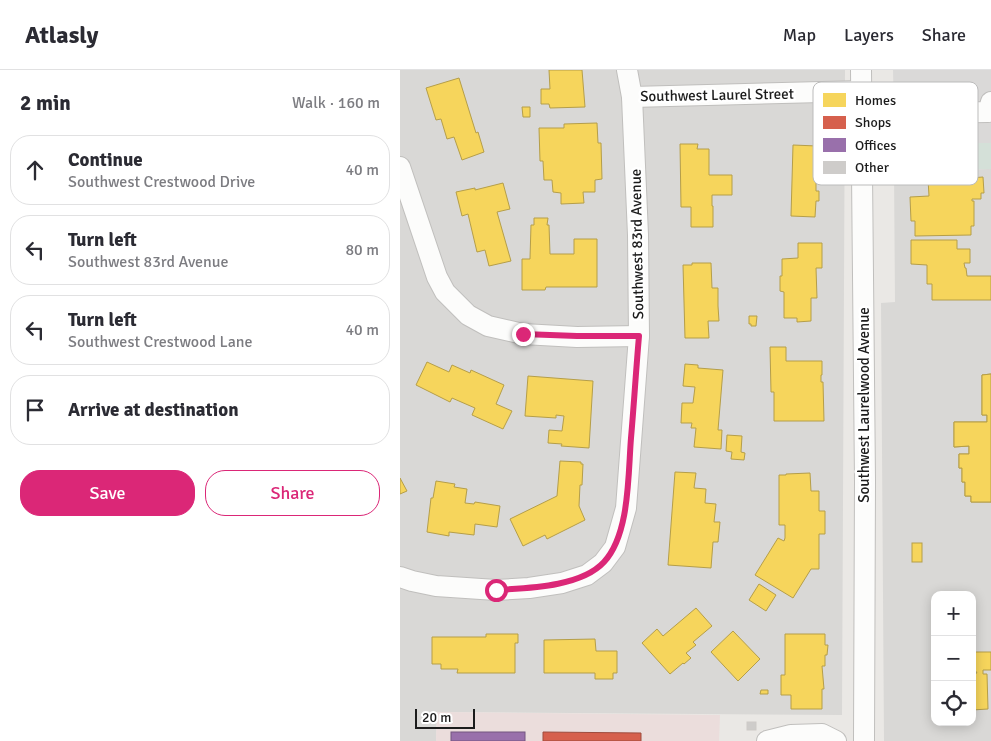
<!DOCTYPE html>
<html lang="en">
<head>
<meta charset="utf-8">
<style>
  :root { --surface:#fff; --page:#f7f7f7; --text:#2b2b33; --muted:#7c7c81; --line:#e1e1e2; --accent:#db2777 }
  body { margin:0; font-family:Signika,sans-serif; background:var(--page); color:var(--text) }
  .controls { position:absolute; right:15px; bottom:15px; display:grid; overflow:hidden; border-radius:10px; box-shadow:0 2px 12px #0003 }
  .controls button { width:45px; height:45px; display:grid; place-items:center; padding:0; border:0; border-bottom:1px solid var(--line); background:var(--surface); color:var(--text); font:25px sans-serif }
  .scale { position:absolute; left:15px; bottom:12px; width:60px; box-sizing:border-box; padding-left:5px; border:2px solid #1c1c1c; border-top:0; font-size:14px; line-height:18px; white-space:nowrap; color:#1c1c1c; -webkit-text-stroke:4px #fff; paint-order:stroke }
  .stop { position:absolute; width:15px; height:15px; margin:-11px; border:4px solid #db2777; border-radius:50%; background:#fff }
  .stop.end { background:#db2777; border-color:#fff; box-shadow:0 1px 5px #0008 }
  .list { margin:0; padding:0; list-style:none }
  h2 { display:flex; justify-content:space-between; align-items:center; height:65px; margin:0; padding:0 20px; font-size:21px }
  h2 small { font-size:16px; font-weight:400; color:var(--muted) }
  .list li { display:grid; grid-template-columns:32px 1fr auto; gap:15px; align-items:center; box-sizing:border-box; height:70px; margin:0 10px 10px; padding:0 10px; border:1px solid var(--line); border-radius:20px }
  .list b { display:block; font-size:19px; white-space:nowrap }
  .list p { margin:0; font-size:16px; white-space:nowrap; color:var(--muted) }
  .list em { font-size:16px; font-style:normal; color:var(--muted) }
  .actions { display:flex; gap:10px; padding:15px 20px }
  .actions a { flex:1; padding:11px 0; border:1px solid var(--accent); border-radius:20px; text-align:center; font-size:18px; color:var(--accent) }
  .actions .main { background:var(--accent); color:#fff }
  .icon { flex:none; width:28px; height:28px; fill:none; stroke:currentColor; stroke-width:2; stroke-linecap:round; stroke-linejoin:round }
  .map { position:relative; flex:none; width:591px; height:671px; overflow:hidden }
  header { display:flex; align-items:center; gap:30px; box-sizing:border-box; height:70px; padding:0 25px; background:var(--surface); border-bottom:1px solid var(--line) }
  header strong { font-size:24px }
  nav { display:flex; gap:28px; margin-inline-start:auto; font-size:18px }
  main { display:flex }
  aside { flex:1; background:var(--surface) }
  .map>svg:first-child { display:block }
  .residential { fill:#d9d8d6; fill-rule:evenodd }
  .commercial { fill:#ebdddc }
  .wetland { fill:#d4e0d8 }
  .parking { fill:#dad9d8 }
  .homes { fill:#f6d55c; stroke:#b59e49 }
  .shops { fill:#d6604d; stroke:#9e4c3e }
  .offices { fill:#9970ab; stroke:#745780 }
  .building { fill:#ceccca; stroke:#cdcac7 }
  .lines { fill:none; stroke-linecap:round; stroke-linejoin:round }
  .minor-casing { stroke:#c0bfbd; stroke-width:22 }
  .minor { stroke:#fcfcfb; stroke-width:20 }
  .route { stroke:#db2777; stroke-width:6 }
  .labels { text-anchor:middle; stroke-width:5; stroke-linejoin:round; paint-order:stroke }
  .street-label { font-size:15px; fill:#1c1c1c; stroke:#fff }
  .key { fill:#fff; stroke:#bbb; stroke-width:1 }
  .key-label { font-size:14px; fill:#1c1c1c }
</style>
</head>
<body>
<header>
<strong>Atlasly</strong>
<nav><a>Map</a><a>Layers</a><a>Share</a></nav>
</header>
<main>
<aside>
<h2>2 min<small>Walk · 160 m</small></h2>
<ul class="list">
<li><svg class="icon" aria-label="ahead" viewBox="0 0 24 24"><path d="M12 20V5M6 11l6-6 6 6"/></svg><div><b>Continue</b><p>Southwest Crestwood Drive</p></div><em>40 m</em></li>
<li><svg class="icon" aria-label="left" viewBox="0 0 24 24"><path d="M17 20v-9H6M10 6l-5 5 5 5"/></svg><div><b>Turn left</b><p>Southwest 83rd Avenue</p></div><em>80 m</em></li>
<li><svg class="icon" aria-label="left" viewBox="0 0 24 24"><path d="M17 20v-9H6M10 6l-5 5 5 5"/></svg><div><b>Turn left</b><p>Southwest Crestwood Lane</p></div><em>40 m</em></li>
<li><svg class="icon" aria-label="arrive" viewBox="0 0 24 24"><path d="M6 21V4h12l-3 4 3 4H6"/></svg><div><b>Arrive at destination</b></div></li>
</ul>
<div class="actions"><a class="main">Save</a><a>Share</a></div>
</aside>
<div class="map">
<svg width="591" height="671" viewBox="0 0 591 671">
  <rect width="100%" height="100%" fill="#eae8e5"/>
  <g class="residential">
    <path d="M0 0H445L442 645 37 642 36 671H0Z"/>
    <path d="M591 99V671H484L481 233 495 232 494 101ZM535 525H572V652H535Z"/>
  </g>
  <path class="commercial" d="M37 642 320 645 319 671H36Z"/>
  <path class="wetland" d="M493 73H591V99L494 101Z"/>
  <path class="parking" d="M493 0H591V73H493L494 44Z"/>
  <g class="homes">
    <path d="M149 0H182L185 37 150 38 149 34H141V19H150Z"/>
    <path d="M59 8 76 63 78 62 84 82 62 90 54 67 47 69 41 49 36 50 26 18Z"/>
    <path d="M122 37H130V47H123Z"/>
    <path d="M197 53 198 73H201L202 109 195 110V122H183L184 133 161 134V123L153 122 152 110H144L143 91H140L139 58H164V54Z"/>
    <path d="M280 74H298L297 79H309V105H332V125H312V136H313V157H291V137H281Z"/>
    <path d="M393 75 417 76V83L424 84 423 106H416V121H419V131H416L415 147 391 146Z"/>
    <path d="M540 103H570V108L583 107 584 123H581V129H572V131H574V156H571V165L515 166V151H511L510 127 529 126 528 109H540Z"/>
    <path d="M103 113 110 139 97 142 111 191 89 196 85 180 77 182 68 144 62 146 56 122 75 118V120Z"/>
    <path d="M134 148H148L147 155H149L150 184H174V169H197V217H146L145 220H122V189H130L131 155H134Z"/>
    <path d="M511 170H557V179H570V193H564L565 198H566L567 206H591V230H532V214H527V195L511 194Z"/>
    <path d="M398 173H422V198H416L417 228H411V251L397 252V248H384V222L380 221V206H382V189L398 188Z"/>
    <path d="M292 193H311L312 218H318V236L319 251H308L309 268H285L283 195H292Z"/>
    <path d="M349 246H357L356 256H351V254H349Z"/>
    <path d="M370 277H386V291H422V305H421V312H423L424 351H374V322H371Z"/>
    <path d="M27 292 49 302 52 295 70 303 71 300 104 315 96 334 112 341 103 359 72 345 75 338 52 328 50 332 16 315Z"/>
    <path d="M285 294 298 295V298L323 300 318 360H322L321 379 294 377 296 358H291L292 353H281L282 333H293L295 317 283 316Z"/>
    <path d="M591 304V432H571V426H565V412H562V398H559V384H569V376L554 377V352H587V345H582V305Z"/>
    <path d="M591 304V432H571V426H565V412H562V398H559V384H569V376L554 377V352H587V345H582V305Z"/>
    <path d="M128 306 193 311 189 378 161 376 162 374 148 373 149 360 162 361 164 346 156 345V348L125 346Z"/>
    <path d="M327 365 342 366 341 382 345 383 344 390 331 389 332 382 326 381Z"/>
    <path d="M160 391 181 392V394H183L182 415H180L179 436 185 450 147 469 145 465 123 476 110 449 157 426Z"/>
    <path d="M275 402 296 403 294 418 306 419 305 433 316 434 314 452H320L318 472H313L311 498 268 495Z"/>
    <path d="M410 403 411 421H419V441H425V464H419V499H411L393 528 355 505 378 468 384 471 385 468V455H379V405H386V404Z"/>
    <path d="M0 408 7 421 0 424Z"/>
    <path d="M36 411 55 414 54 417 67 419 65 433 74 434 75 432 100 436 97 457 75 454 74 465 49 462V466L27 462 31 428H33Z"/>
    <rect x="512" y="473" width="10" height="19"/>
    <path d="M359 514 376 525 366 541 349 530Z"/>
    <path d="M296 538 312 556 293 572 296 575 286 583 291 588 284 594 283 593 270 604 242 573 257 559 263 566Z"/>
    <path d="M333 561 360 589 338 611 311 582Z"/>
    <path d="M86 564H118V573H115V603H57L58 599H41V594H32V567H86Z"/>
    <path d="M385 564H425V575H428L427 585H425V596H422L424 619H422V639H391V625H381V605H385Z"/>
    <path d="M195 569 196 581H217V603H213V609H195V603H144V570Z"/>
    <path d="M575 582H591V600H583V604H587L588 639 572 640V604L577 603 575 600Z"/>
    <path d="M361 620H368V624H360Z"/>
  </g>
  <path class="shops" d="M143 662 241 663V671H143Z"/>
  <rect class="offices" x="51" y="662" width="74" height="9"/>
  <rect class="building" x="347" y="652" width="9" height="8"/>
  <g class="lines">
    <defs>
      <g id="minor">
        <path d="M461 0 465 411 464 671"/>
        <path d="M232 27 462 21"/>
        <path d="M462 44 588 42 591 32"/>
        <path d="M0 97 37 207 45 222 68 245 88 256 123 264 177 267 239 266"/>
        <path d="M0 507 12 511 36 516 96 520 129 518 162 513 187 505 203 493 215 477 226 438 239 266 238 165 232 27 227 0"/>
        <path d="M367 671 391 665 422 664 436 671"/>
      </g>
    </defs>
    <use href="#minor" class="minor-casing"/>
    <use href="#minor" class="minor"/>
  </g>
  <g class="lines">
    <path class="route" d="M96 520C128 518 181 517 204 492 230 464 228 404 231 368 234 334 236 300 239 266H177L123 264"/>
  </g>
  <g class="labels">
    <g class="street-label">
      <text transform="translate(317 25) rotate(-1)" y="5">Southwest Laurel Street</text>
      <text transform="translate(237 174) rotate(-91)" y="5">Southwest 83rd Avenue</text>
      <text transform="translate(464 335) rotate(-90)" y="5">Southwest Laurelwood Avenue</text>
    </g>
  </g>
  <rect x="413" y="12" width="165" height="103" rx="8" class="key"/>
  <rect x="423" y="23" width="23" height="14" fill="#f6d55c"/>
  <rect x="423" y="46" width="23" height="13" fill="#d6604d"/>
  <rect x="423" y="68" width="23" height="14" fill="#9970ab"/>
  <rect x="423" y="91" width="23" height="13" fill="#ceccca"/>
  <g class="key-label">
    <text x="455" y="35">Homes</text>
    <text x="455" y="57">Shops</text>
    <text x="455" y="80">Offices</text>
    <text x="455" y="102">Other</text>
  </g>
</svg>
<div class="controls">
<button>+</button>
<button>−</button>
<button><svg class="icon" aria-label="locate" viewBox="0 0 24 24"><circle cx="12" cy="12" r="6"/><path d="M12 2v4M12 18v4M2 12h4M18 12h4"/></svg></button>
</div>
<div class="scale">20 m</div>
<div class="stop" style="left:96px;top:520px"></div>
<div class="stop end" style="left:123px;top:264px"></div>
</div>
</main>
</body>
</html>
